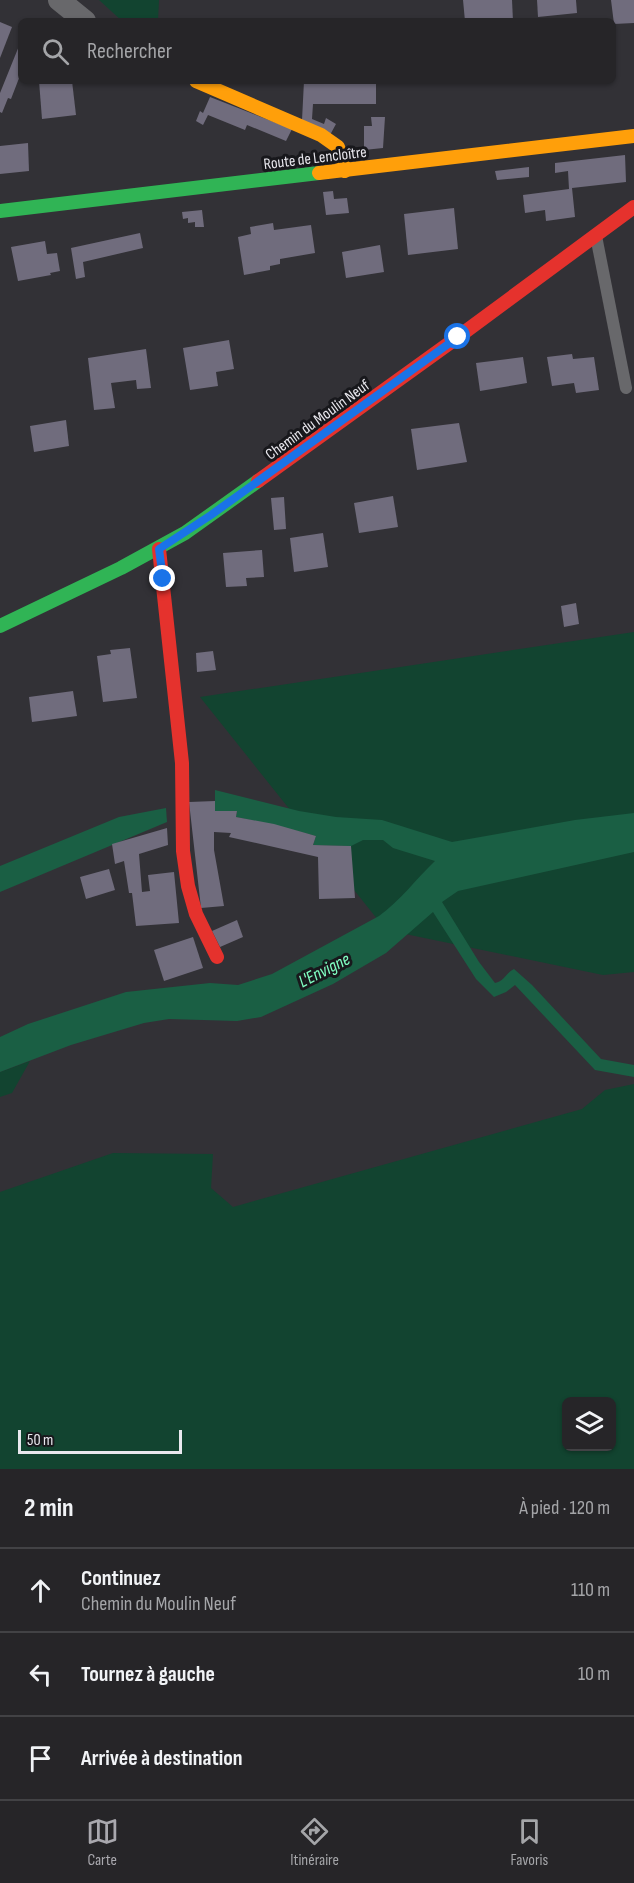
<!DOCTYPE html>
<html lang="fr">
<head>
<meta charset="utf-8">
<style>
  :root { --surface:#262528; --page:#2e2d30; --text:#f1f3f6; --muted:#a4a5a8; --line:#424245; --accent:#a9a8ae }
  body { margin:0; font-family:"Sofia Sans Condensed",sans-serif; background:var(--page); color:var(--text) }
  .controls { position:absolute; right:18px; bottom:18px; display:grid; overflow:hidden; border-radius:9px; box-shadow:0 2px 4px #0004 }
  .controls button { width:54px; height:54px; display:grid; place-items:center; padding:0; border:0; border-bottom:2px solid var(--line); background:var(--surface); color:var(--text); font:30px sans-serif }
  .scale { position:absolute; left:18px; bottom:15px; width:164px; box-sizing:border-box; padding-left:6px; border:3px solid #e9e8ee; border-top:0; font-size:16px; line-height:21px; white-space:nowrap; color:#e9e8ee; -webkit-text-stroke:4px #18181c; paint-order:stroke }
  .stop { position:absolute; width:18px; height:18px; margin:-14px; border:4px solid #1a73e8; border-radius:50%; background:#fff }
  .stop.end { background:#1a73e8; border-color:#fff; box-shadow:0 2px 6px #0008 }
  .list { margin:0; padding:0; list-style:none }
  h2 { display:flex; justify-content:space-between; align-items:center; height:78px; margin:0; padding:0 24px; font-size:26px }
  h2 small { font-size:20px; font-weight:400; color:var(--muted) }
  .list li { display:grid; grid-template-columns:39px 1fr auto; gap:18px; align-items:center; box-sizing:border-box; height:84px; padding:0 24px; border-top:2px solid var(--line) }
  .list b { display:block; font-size:22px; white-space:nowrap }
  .list p { margin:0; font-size:20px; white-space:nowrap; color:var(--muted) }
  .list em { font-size:20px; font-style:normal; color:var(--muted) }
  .icon { flex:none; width:33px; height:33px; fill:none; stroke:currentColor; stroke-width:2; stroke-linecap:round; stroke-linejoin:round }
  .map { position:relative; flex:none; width:634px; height:1469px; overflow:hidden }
  .search { position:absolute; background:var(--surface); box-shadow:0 2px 4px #0004; left:18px; right:18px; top:18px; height:66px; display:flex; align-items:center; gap:15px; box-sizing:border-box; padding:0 21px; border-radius:9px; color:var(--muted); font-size:22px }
  .sheet { height:330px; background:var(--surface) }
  nav { display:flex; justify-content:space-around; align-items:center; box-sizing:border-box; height:84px; border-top:2px solid var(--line); background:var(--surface); font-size:16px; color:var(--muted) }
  nav a { display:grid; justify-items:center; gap:3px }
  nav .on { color:var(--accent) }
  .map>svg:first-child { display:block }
  .green { fill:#124430; fill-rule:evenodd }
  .water { fill:#1a5f44 }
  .building { fill:#706c7d }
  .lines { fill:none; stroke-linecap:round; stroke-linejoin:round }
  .lane { stroke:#68686b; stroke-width:12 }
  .street { stroke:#68686b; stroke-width:22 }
  .fast { stroke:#30b455; stroke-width:14 }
  .slow { stroke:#ff9f0a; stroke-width:14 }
  .jam { stroke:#e5322d; stroke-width:14 }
  .route { stroke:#1a73e8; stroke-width:8 }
  .labels { text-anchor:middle; stroke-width:6; stroke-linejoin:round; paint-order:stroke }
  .street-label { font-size:16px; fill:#e9e8ee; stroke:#18181c }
  .water-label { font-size:18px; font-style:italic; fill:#81ffc3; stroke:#18181c }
</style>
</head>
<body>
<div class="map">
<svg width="634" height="1469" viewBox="0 0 634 1469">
  <rect width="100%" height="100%" fill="#323136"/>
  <g class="green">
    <path d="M99 0H159L158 21H122Z"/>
    <path d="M634 632V972L603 975 386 930 200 697Z"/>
    <path d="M30 1061 12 1093 0 1097V1072Z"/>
    <path d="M634 1084V1469H0V1192L113 1153 213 1154 211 1188 233 1207 582 1109 605 1090ZM566 1402H612V1446H566Z"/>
  </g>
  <g class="water">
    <path d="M215 790 299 811 336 817 382 820 452 842 575 820 634 813V852L458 891 442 902 479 962 495 983C504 981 506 973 514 969L532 985 601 1059 634 1065V1077L595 1070 515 985 506 992 494 997 476 979 433 912 386 953 333 984 261 1017 237 1021 169 1019 144 1023 71 1045 0 1072V1037L28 1024 126 992 210 983 238 985 272 974 379 916C400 901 416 879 435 861L393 848 383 840H363L351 846 313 845 316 836 274 825 236 817 237 811H215Z"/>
    <path d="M166 808 167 822 0 892V866L119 817Z"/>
  </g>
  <g class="building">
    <path d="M463 0H512L513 21H465Z"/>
    <path d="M537 0H576L577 13 538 17Z"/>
    <path d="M611 0H634V23L614 24Z"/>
    <path d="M0 22 12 27 0 58Z"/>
    <path d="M21 41V73L11 99 8 98 2 113 0 112V93Z"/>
    <path d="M39 81H72L76 115 42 119Z"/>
    <path d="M304 81H315V84L376 83V104H313L312 119 324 124 326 118 336 124 330 135 302 120Z"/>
    <path d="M210 97 292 129 286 141 247 125 245 130 208 115 203 125 196 121 200 111 203 113Z"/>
    <path d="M371 117H385L383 148 364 150V126H372Z"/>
    <path d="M28 143 29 171 0 174V146Z"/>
    <path d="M625 155 626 182 572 188 575 217 546 221 545 210 525 213 523 195 569 189 568 171 555 173V163Z"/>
    <path d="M529 167V177L497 180 495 171Z"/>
    <path d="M333 191 334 199 347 198 349 213 326 215 323 192Z"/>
    <path d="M454 208 458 249 408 255 404 214Z"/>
    <path d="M202 210 204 227H195V222L188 223V218L183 219 182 212Z"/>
    <path d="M273 223 274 230 311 225 315 253 280 259V264L270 266V270L244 275 238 237 251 234 250 227Z"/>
    <path d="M140 233 143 248 83 262 85 277 76 279 71 248Z"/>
    <path d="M45 241 47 254 57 253 60 271 50 273 51 275 18 281 11 247Z"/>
    <path d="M380 245 384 272 346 278 342 252Z"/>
    <path d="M229 340 234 369 216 372 218 386 190 390 183 348Z"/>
    <path d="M146 349 151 388 137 389 136 380 111 383 115 408 94 410 88 358Z"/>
    <path d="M572 354 573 359 594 357 599 390 576 393 574 383 552 386 547 357Z"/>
    <path d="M523 357 527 383 480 391 476 363Z"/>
    <path d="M66 420 69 446 34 452 30 426Z"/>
    <path d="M459 423 467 462 417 470 411 429Z"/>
    <path d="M393 496 398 527 359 533 354 503Z"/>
    <path d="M284 497 286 529 274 530 271 498Z"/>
    <path d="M323 533 328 567 294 572 290 538Z"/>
    <path d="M262 550 264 577 246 578 247 586 226 587 223 553Z"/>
    <path d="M576 603 579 624 564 627 561 606Z"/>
    <path d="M130 648 137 698 103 702 97 656 111 654 110 650Z"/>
    <path d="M213 651 216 670 197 672 196 653Z"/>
    <path d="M73 691 77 716 32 722 29 697Z"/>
    <path d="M215 801V811H237L236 817 274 824 316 836 313 845 351 846 355 898 319 899 318 857 229 837 231 833 214 832V850L224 906 201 908 189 802Z"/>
    <path d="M167 828 168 845 139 854 142 892 150 891 148 875 174 872 179 923 136 926 132 893H129L124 861 115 864 112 844Z"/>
    <path d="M109 869 115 890 86 899 80 877Z"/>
    <path d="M237 920 243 937 220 947 212 931Z"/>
    <path d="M193 937 203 968 164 981 154 950Z"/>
  </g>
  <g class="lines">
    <path class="lane" d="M596 236 626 388"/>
    <path class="street" d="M59 0 85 21"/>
    <g class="fast">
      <path d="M0 211 319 173"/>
      <path d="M0 626 121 568 185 533 258 481"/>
    </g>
    <g class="slow">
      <path d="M196 81 321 135 338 147 345 171"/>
      <path d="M319 173 634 136"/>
    </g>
    <g class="jam">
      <path d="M258 481 458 337 634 207"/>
      <path d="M159 549 182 763 183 851 188 886 196 914 217 957"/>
    </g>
  </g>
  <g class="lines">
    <path class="route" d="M163 579 159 549 211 515 458 337"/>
  </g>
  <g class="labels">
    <g class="street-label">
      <text transform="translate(315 157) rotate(-7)" y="6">Route de Lencloître</text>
      <text transform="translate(317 419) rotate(-36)" y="6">Chemin du Moulin Neuf</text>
    </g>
    <g class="water-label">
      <text transform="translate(324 970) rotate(-27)" y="6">L'Envigne</text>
    </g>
  </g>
</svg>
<div class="controls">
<button><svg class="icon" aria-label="layers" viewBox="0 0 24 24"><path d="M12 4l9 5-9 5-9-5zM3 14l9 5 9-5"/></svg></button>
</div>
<div class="scale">50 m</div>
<div class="stop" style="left:458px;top:337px"></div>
<div class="stop end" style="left:163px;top:579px"></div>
<div class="search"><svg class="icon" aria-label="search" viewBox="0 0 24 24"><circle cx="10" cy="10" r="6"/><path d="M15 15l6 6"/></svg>Rechercher</div>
</div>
<section class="sheet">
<h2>2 min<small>À pied · 120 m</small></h2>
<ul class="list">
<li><svg class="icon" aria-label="ahead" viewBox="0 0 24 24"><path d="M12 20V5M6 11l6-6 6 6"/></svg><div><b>Continuez</b><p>Chemin du Moulin Neuf</p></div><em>110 m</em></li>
<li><svg class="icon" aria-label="left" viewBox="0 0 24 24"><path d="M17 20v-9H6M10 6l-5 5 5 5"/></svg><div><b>Tournez à gauche</b></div><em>10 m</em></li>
<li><svg class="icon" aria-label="arrive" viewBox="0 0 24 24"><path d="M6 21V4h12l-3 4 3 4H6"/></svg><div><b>Arrivée à destination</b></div></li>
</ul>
</section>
<nav>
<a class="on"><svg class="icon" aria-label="map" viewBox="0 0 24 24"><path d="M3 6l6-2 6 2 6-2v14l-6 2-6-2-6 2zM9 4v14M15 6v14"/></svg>Carte</a>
<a><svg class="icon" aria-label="directions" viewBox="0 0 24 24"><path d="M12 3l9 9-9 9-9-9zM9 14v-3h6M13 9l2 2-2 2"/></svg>Itinéraire</a>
<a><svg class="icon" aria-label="saved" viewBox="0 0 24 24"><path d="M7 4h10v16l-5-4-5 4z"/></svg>Favoris</a>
</nav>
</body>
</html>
